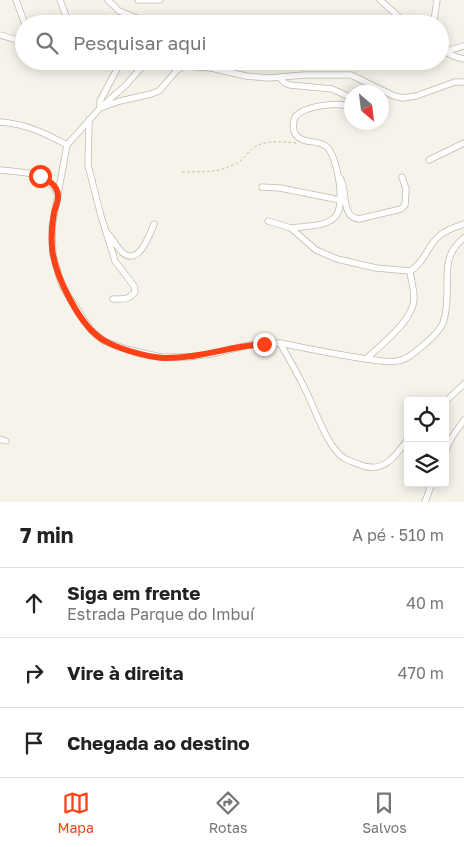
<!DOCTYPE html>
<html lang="pt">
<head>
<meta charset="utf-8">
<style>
  :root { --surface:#fff; --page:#f2f2f2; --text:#222; --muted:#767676; --line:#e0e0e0; --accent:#ff4118 }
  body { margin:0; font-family:"Golos Text",sans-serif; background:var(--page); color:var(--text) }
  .controls { position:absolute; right:15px; bottom:15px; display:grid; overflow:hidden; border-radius:5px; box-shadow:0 2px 12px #0003 }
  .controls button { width:45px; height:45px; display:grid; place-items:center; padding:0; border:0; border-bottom:1px solid var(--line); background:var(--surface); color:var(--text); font:25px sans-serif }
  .compass { position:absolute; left:344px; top:85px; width:45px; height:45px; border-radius:50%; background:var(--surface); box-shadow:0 2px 12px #0003; rotate:152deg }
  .stop { position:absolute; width:15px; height:15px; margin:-11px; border:4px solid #ff4118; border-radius:50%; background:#fff }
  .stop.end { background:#ff4118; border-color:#fff; box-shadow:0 1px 5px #0008 }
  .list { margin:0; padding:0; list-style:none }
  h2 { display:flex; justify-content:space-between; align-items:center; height:65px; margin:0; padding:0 20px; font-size:21px }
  h2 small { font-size:16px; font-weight:400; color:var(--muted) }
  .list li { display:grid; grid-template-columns:32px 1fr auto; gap:15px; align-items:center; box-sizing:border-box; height:70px; padding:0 20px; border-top:1px solid var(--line) }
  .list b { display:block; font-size:19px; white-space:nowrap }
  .list p { margin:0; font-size:16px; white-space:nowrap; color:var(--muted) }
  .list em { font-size:16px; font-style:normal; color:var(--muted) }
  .icon { flex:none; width:28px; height:28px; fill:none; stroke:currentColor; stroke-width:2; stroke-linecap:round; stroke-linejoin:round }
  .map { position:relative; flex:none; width:464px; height:502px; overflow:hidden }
  .search { position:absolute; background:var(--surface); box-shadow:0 2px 12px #0003; left:15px; right:15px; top:15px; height:55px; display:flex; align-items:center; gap:12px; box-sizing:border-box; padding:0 18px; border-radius:28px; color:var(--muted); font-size:19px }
  .sheet { height:275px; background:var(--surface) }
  nav { display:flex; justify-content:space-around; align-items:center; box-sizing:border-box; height:70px; border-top:1px solid var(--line); background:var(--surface); font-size:14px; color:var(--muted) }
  nav a { display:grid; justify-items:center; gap:2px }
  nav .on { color:var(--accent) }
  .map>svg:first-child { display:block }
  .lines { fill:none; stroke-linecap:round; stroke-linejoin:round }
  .minor-casing { stroke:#c3bbab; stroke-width:7 }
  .path { stroke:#c6b89b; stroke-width:1; stroke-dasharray:2.5 2.5; stroke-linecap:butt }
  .minor { stroke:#fff; stroke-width:5.5 }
  .route { stroke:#ff4118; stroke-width:6 }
</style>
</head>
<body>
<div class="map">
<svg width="464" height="502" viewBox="0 0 464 502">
  <rect width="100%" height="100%" fill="#f6f3ea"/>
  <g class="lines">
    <defs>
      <g id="minor">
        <path d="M16 0 25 24"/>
        <path d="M60 0 69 24"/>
        <path d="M108 0 119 11 152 24"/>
        <path d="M138 0H160"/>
        <path d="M380 0 407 24"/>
        <path d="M430 24 434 21 437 0"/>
        <path d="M0 35 24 42"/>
        <path d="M443 51 456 57 464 59"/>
        <path d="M440 53 464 46"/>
        <path d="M116 61 117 65 116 71 100 101V108L67 145 52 227 53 255 61 283 67 294 91 330 104 341 126 349 161 357H188L211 354 249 345 280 343C289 359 298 374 306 391 315 409 327 447 344 458 348 461 354 462 358 464 383 475 395 457 408 439"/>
        <path d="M147 61 126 85 100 108 120 101 151 94 159 91 177 70 184 66 211 68 246 76 269 78 304 75H351L394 96 403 98 416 96 455 82H464"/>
        <path d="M407 61C413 69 421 67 428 61"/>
        <path d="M280 78 285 83 290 85 332 89 352 98"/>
        <path d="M89 120 88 165 101 216 115 261 134 286 135 292C129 300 123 299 113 299"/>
        <path d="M0 122C26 124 45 133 67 145"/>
        <path d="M429 160 464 143"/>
        <path d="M0 170C24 173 45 170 58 194"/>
        <path d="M340 178C348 190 340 217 359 219L401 209 405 205 406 189 402 177"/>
        <path d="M262 187 280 188 340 200"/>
        <path d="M268 221 291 228 316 250 337 259 376 268 410 271"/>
        <path d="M291 228C304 226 326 227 335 217 346 206 338 158 327 147 319 139 304 145 296 135 292 130 293 122 295 117 305 105 338 102 352 107"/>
        <path d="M108 234C113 239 117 248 123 253 139 266 150 234 154 224"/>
        <path d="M410 271C424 263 427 247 438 237 445 230 455 227 464 224"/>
        <path d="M280 343C309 349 338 355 367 359 377 360 387 363 397 361 408 360 417 350 426 343 444 328 446 320 447 297 448 271 443 255 464 238"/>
        <path d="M366 359C381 345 414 320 414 298 414 290 411 280 410 271"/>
        <path d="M445 402 464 384"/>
        <path d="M0 439 6 441"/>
        <path d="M445 452 452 437 464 420"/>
        <path d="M425 502 432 483"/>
      </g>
    </defs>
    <use href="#minor" class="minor-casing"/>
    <path class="path" d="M182 172C204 171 215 174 235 164 243 161 246 154 252 149 264 139 283 142 297 143"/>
    <use href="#minor" class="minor"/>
  </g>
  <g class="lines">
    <path class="route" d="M40 176C48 180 57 185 58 195 59 201 55 207 54 213 52 224 51 236 52 247 54 274 80 328 105 341 119 349 147 357 163 358 198 359 230 346 264 344"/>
  </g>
</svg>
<div class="controls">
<button><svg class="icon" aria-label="locate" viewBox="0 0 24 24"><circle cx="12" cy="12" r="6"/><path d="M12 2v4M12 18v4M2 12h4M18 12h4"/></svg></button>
<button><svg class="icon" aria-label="layers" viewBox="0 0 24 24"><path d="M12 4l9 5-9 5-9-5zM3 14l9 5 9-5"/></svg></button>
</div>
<svg class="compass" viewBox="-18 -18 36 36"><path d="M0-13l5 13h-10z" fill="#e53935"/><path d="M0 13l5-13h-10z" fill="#767676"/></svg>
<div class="stop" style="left:40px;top:176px"></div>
<div class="stop end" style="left:264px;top:344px"></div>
<div class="search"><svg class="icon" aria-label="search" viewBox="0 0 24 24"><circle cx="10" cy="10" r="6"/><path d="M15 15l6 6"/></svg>Pesquisar aqui</div>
</div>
<section class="sheet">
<h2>7 min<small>A pé · 510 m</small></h2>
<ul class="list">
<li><svg class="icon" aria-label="ahead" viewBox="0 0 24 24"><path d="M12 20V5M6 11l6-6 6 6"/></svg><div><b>Siga em frente</b><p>Estrada Parque do Imbuí</p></div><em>40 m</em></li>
<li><svg class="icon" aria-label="right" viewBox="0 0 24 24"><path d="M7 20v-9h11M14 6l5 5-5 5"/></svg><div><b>Vire à direita</b></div><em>470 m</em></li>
<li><svg class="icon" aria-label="arrive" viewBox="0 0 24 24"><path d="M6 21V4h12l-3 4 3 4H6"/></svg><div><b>Chegada ao destino</b></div></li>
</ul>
</section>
<nav>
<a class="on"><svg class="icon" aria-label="map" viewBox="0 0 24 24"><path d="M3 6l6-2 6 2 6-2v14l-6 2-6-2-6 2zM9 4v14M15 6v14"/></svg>Mapa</a>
<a><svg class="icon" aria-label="directions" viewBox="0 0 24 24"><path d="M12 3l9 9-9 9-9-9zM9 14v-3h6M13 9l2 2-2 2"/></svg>Rotas</a>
<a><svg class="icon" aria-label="saved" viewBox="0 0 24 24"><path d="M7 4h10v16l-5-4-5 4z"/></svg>Salvos</a>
</nav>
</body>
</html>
